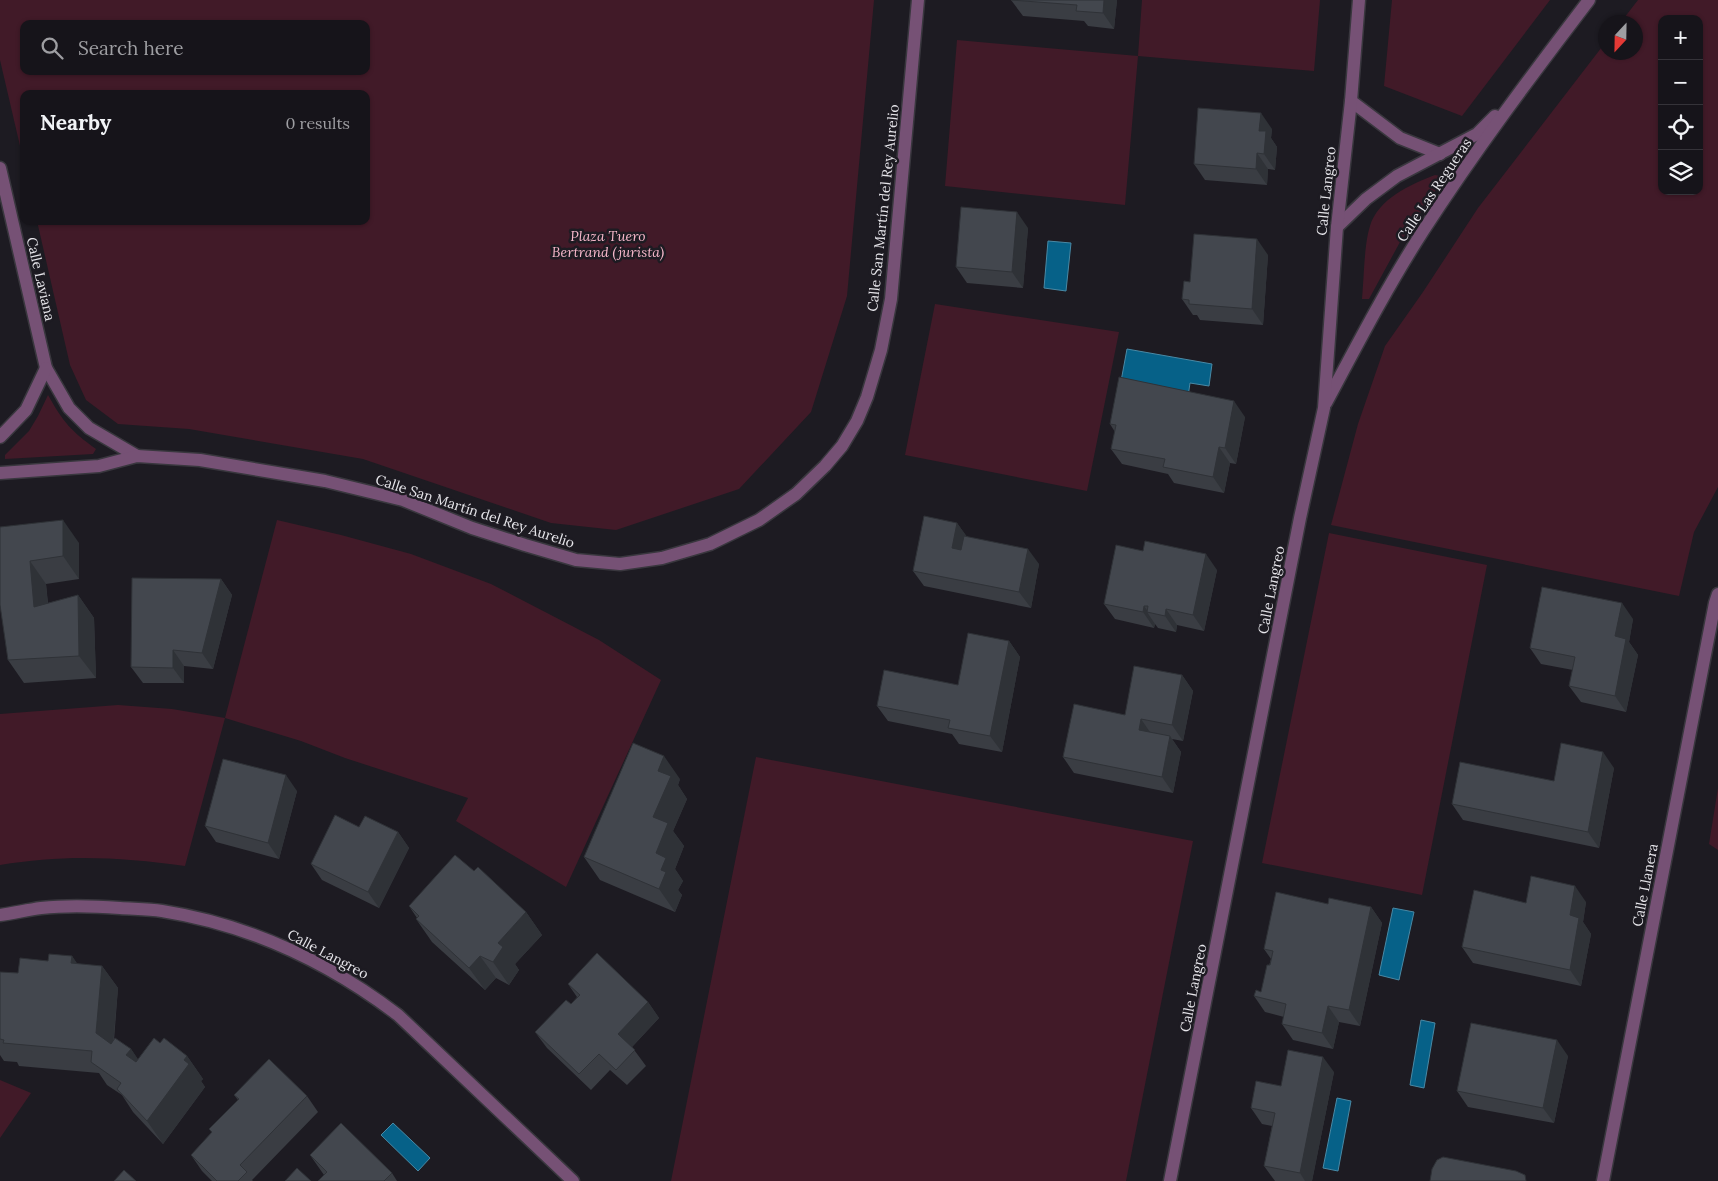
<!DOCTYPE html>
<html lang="en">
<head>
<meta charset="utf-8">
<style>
  :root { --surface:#16141a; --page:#232127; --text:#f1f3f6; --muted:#9e9ea2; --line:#353339 }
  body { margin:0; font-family:Lora,serif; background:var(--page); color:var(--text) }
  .controls { position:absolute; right:15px; top:15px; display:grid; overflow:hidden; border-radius:10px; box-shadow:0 1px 4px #0004 }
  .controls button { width:45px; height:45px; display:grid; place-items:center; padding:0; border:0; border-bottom:1px solid var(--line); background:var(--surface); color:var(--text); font:25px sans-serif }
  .compass { position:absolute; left:1598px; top:15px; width:45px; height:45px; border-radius:50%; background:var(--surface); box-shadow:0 1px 4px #0004; rotate:202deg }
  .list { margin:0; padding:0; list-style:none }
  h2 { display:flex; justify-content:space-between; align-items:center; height:65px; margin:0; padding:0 20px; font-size:21px }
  h2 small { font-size:16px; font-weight:400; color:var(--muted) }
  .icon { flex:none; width:28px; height:28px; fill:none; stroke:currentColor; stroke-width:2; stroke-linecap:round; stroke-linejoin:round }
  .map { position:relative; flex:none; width:1718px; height:1181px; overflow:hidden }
  .search { position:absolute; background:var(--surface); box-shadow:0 1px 4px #0004; left:20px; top:20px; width:350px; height:55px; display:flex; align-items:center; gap:12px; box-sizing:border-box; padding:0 18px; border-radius:10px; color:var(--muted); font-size:19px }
  .panel { position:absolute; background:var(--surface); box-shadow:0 1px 4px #0004; left:20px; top:90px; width:350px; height:135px; border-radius:10px }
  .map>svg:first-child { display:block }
  .green { fill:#411a28; fill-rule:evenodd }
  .water { fill:#066188; stroke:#4989a5 }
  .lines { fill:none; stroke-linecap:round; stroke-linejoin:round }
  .minor-casing { stroke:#39373e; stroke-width:15 }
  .minor { stroke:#765175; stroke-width:12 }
  .wall { fill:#3a3d43 }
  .shaded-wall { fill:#2f3237 }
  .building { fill:#43474e; stroke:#2f3237 }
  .labels { text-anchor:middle; stroke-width:5; stroke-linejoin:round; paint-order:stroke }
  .street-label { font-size:14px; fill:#e6e5ea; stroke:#1d1b22 }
  .park-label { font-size:14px; font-style:italic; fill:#f6b7ca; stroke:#1d1b22 }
</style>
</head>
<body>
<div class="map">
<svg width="1718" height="1181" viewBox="0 0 1718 1181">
  <rect width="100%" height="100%" fill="#1d1b22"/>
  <g class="green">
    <path d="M0 0H874L847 296 811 412 739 489 616 530 551 523 363 459 189 429 118 424 86 400 70 365 37 221H366V94H24V163L0 60ZM24 24H366V71H24Z"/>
    <path d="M1142 0H1320L1314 71 1138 56 1125 205 945 186 957 40 1138 56Z"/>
    <path d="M1392 0H1550L1462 116 1384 86Z"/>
    <path d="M1638 0H1718V487L1694 532 1679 596 1331 525 1358 424 1385 346 1423 292 1478 208 1605 43 1606 52H1636V22H1621ZM1662 19H1699V191H1662Z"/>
    <path d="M1435 175 1445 177 1400 242 1369 299H1362C1364 278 1364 245 1370 226 1378 199 1411 184 1435 175Z"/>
    <path d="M935 304 1119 332 1087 491 905 455Z"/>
    <path d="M48 395C63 422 71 431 96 449L93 454 5 459V455L29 431 38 416Z"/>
    <path d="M277 520 341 535 411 554 491 584 599 640 661 680 566 887 456 821 468 798 345 758 301 741 225 718 185 866C121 857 64 854 0 865V714L118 705 172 709 225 718Z"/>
    <path d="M1329 533 1487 565 1422 895 1262 863Z"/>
    <path d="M756 757 1193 841 1126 1181H671Z"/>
    <path d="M1718 788V850L1709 844Z"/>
    <path d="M0 1080 31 1093 0 1138Z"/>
  </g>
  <g class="water">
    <path d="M1048 241 1071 243 1066 291 1044 288Z"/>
    <path d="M1127 349 1212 364 1209 386 1190 383 1187 404 1119 392Z"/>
    <path d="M1393 908 1414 912 1399 980 1379 975Z"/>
    <path d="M1421 1020 1435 1023 1424 1088 1410 1085Z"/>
    <path d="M1337 1098 1351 1101 1338 1171 1323 1168Z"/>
    <path d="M393 1123 430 1158 418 1171 381 1135Z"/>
  </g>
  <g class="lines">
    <defs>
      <g id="minor">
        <path d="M1351 101 1400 138 1440 154"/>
        <path d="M0 168 46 368 69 408 89 428 137 456"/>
        <path d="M1337 227 1366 199 1397 176 1477 134 1495 116"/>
        <path d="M1326 403C1357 345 1387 287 1423 231 1474 152 1531 76 1589 0"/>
        <path d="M0 437 26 410 46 368"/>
        <path d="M0 473 99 466 137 456 200 460 325 481 403 500 472 528 525 545 576 560 620 564 662 558 710 544 759 520 796 494 825 466 842 446 857 421 867 397 881 350 891 299 918 0"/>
        <path d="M0 915C14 913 27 910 41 908 67 905 95 906 120 908 134 909 148 909 162 911 251 925 327 961 398 1015L573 1181"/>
        <path d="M1170 1181 1300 518 1324 408 1337 227 1351 101 1359 0"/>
        <path d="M1603 1181 1715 603 1718 594"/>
      </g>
    </defs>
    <use href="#minor" class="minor-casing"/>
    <use href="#minor" class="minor"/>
  </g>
  <g class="wall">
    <path d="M1011 0H1117L1114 29 1088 26 1084 21 1023 16Z"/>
    <path d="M1272 129 1271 138 1277 147 1275 170 1268 169 1267 185 1205 180 1194 164Z"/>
    <path d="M1028 228 1023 288 967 283 956 267Z"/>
    <path d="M1268 255 1263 325 1200 320 1197 315H1193L1182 299 1190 282Z"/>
    <path d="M1245 417 1236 464 1230 463 1224 493 1174 483 1168 474 1122 464 1111 449 1115 432 1110 424Z"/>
    <path d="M957 523 966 536 1039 564 1031 608 924 586 913 571Z"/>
    <path d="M0 527 79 543V579L46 584 48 603 78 595 94 618 96 678 24 683 8 660Z"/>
    <path d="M1217 570 1204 631 1177 625 1176 632 1158 628 1155 624 1154 628 1115 619 1104 604Z"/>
    <path d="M221 579 232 595 213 669 184 666V683H143L131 667Z"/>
    <path d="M1633 619 1629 642 1638 655 1626 712 1581 702 1569 686 1573 670 1541 664 1530 648Z"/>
    <path d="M1009 641 1020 657 1002 752 959 744 952 734 888 721 877 706 958 685Z"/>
    <path d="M1182 675 1193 691 1183 741 1172 739 1181 752 1173 793 1074 773 1063 757Z"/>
    <path d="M1614 768 1599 848 1463 820 1452 804Z"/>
    <path d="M680 779 678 785 687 799 673 831 684 846 675 869 683 881 678 890 682 895 675 912 600 880 584 857Z"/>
    <path d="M297 791 279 859 216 842 205 826Z"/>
    <path d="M359 827 398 832 409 848 379 908 322 880 311 864Z"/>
    <path d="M474 871 526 912 542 935 515 964 519 970 509 985 496 978 485 990 432 942 416 919 417 918 409 906Z"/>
    <path d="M1586 902 1583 922 1591 934 1581 986 1473 963 1462 947 1526 903Z"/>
    <path d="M1328 904 1371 907 1382 923 1360 1026 1339 1022 1333 1049 1293 1040 1282 1024 1284 1017 1265 1012 1254 996 1261 992 1271 959 1264 949Z"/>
    <path d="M72 956 77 964 102 966 118 988 114 1040 131 1049 138 1060 160 1043 187 1056 203 1079 201 1081 205 1087 163 1144 133 1112 122 1095 107 1085 99 1073 19 1066 17 1062 4 1061 0 1055V972L18 973 48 961Z"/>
    <path d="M568 984 648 1002 659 1018 632 1047 646 1066 627 1085 610 1070 591 1090 547 1048 535 1032 571 1004 577 997Z"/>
    <path d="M1568 1056 1554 1123 1468 1107 1457 1091Z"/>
    <path d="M1334 1072 1312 1181H1275L1264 1166 1272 1126 1262 1124 1251 1108 1281 1086Z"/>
    <path d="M234 1095 307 1096 318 1112 252 1180 253 1181H212L202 1171 191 1155 212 1133 209 1129 238 1100Z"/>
    <path d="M310 1155 392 1173 397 1181H318L324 1175Z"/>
  </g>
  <g class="shaded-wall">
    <path d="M1104 0H1117L1114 29 1103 13Z"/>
    <path d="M1261 113 1272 129 1271 138 1277 147 1275 170 1264 154 1259 131Z"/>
    <path d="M1257 153 1268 169 1267 185 1256 169Z"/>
    <path d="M1017 212 1028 228 1023 288 1012 272Z"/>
    <path d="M1257 239 1268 255 1263 325 1252 309Z"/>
    <path d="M1234 401 1245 417 1236 464 1225 448Z"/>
    <path d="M1219 447 1230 463 1224 493 1213 477Z"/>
    <path d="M63 520 79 543V579L63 556Z"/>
    <path d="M957 523 968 538 963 564 952 548Z"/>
    <path d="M1028 549 1039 564 1031 608 1019 592Z"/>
    <path d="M1206 554 1217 570 1204 631 1193 615Z"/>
    <path d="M30 561 46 584 50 629 34 607Z"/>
    <path d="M221 579 232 595 213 669 202 653Z"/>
    <path d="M78 595 94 618 96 678 79 656Z"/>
    <path d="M1622 603 1633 619 1629 642 1638 655 1626 712 1615 696V636Z"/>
    <path d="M1144 606 1149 613 1147 612 1155 624 1154 628 1143 612Z"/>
    <path d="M1166 609 1177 625 1176 632 1165 616Z"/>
    <path d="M1009 641 1020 657 1002 752 990 736Z"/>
    <path d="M173 650 184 666V683L173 668Z"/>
    <path d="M1182 675 1193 691 1183 741 1172 725Z"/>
    <path d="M1141 719 1152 735 1139 730Z"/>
    <path d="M1170 736 1181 752 1173 793 1162 777Z"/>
    <path d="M1603 752 1614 768 1599 848 1588 832Z"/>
    <path d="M664 756 680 779 678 785 687 799 673 831 684 846 675 869 683 881 678 890 682 895 675 912 659 889 661 870 656 853 653 817 658 771Z"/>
    <path d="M286 775 297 791 279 859 268 843Z"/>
    <path d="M398 832 409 848 379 908 368 892Z"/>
    <path d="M1575 886 1586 902 1583 922 1591 934 1581 986 1570 970V915Z"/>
    <path d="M1371 907 1382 923 1360 1026 1349 1010Z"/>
    <path d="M526 912 542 935 515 964 519 970 509 985 493 962 498 943Z"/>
    <path d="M72 956 88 979 71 963Z"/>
    <path d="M480 956 496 978 485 990 469 968Z"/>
    <path d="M102 966 118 988 112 1056 96 1033Z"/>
    <path d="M648 1002 659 1018 629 1050 618 1034Z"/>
    <path d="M1328 1006 1339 1022 1333 1049 1322 1033Z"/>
    <path d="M1557 1040 1568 1056 1554 1123 1543 1108Z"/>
    <path d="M131 1049 147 1072 126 1055Z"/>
    <path d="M187 1056 203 1079 201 1081 205 1087 163 1144 147 1121 184 1060Z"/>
    <path d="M1323 1057 1334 1072 1312 1181H1305L1300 1173Z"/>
  </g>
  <g class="building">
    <path d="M1011 0H1104L1103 13 1076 11 1077 5Z"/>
    <path d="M1198 108 1261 113 1259 131H1266L1264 154 1257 153 1256 169 1194 164Z"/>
    <path d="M961 207 1017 212 1012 272 956 267Z"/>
    <path d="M1194 234 1257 239 1252 309 1189 304V300L1182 299 1184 281 1190 282Z"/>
    <path d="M1119 377 1234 401 1225 448 1219 447 1213 477 1163 467 1165 459 1111 449 1116 425 1110 424Z"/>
    <path d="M924 516 957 523 952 548 961 550 964 536 1028 549 1019 592 913 571Z"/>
    <path d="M63 520V556L30 561 34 607 78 595 79 656 8 660 0 605V527Z"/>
    <path d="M1145 541 1206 554 1193 615 1166 609 1165 616 1147 612 1148 606H1144L1143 612 1104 604 1116 545 1143 551Z"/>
    <path d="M132 578 221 579 202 653 173 650V668L131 667Z"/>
    <path d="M1542 587 1622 603 1615 636 1626 639 1615 696 1569 686 1575 657 1530 648Z"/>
    <path d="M968 633 1009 641 990 736 948 728 950 720 877 706 884 670 958 685Z"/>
    <path d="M1134 666 1182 675 1172 725 1141 719 1139 730 1170 736 1162 777 1063 757 1074 704 1125 715Z"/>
    <path d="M633 743 664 756 658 771 671 776 653 817 668 823 656 853 666 858 661 870 666 872 659 889 584 857Z"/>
    <path d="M1561 743 1603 752 1588 832 1452 804 1460 762 1554 781Z"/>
    <path d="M223 759 286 775 268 843 205 826Z"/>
    <path d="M335 815 359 827 365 816 398 832 368 892 311 864Z"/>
    <path d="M455 855 474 871 478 867 526 912 498 943 503 947 493 962 480 956 469 968 416 919 419 916 409 906Z"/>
    <path d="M1531 876 1575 886 1570 915 1579 918 1570 970 1462 947 1474 890 1526 903Z"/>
    <path d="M1276 892 1328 904 1329 898 1371 907 1349 1010 1328 1006 1322 1033 1282 1024 1286 1004 1254 996 1256 990 1261 992 1267 965H1270L1273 951 1264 949Z"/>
    <path d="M597 953 648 1002 618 1034 635 1050 616 1070 599 1054 579 1074 535 1032 566 1000 571 1004 580 995 568 984Z"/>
    <path d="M49 954 72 956 71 963 102 966 96 1033 111 1044 115 1038 131 1049 126 1055 136 1062 154 1038 160 1043 164 1038 187 1056 184 1060 189 1064 147 1121 117 1089 121 1083 91 1062 92 1051 3 1043 4 1040 0 1039V972L18 973 20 958 48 961Z"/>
    <path d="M1471 1023 1557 1040 1543 1108 1457 1091Z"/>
    <path d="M1288 1050 1323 1057 1300 1173 1264 1166 1275 1113 1251 1108 1256 1081 1281 1086Z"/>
    <path d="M269 1059 307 1096 240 1165 247 1172 238 1181H217L191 1155 212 1132 209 1129 239 1099 234 1095Z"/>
    <path d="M341 1123 392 1173 384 1181H318L327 1172 310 1155Z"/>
    <path d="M1443 1157 1516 1171 1525 1175 1526 1181H1430L1432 1169 1437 1160Z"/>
    <path d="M297 1168 311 1181H285Z"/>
    <path d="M124 1170 136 1181H114Z"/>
  </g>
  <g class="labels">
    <g class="street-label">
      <text transform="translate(1434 190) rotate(-56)" y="5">Calle Las Regueras</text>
      <text transform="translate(1326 191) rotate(-84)" y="5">Calle Langreo</text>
      <text transform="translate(883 208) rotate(-84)" y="5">Calle San Martín del Rey Aurelio</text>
      <text transform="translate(41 279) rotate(77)" y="5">Calle Laviana</text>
      <text transform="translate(475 511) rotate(18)" y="5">Calle San Martín del Rey Aurelio</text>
      <text transform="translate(1271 590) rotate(-79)" y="5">Calle Langreo</text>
      <text transform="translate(1645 885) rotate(-79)" y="5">Calle Llanera</text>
      <text transform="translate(328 954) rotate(28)" y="5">Calle Langreo</text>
      <text transform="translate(1193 988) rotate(-79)" y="5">Calle Langreo</text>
    </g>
    <g class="park-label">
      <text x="608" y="241">Plaza Tuero<tspan x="608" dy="16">Bertrand (jurista)</tspan></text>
    </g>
  </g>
</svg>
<div class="controls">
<button>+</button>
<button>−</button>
<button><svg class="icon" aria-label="locate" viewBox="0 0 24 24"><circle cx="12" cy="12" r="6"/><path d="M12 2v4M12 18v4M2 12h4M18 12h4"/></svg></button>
<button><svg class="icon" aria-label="layers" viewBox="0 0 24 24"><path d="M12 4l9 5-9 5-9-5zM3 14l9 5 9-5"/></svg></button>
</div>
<svg class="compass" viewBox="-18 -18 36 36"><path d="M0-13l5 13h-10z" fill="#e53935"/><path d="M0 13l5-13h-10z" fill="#9e9ea2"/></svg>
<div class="search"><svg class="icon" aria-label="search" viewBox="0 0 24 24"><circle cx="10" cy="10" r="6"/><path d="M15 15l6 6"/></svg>Search here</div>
<section class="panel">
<h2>Nearby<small>0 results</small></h2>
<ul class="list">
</ul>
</section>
</div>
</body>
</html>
